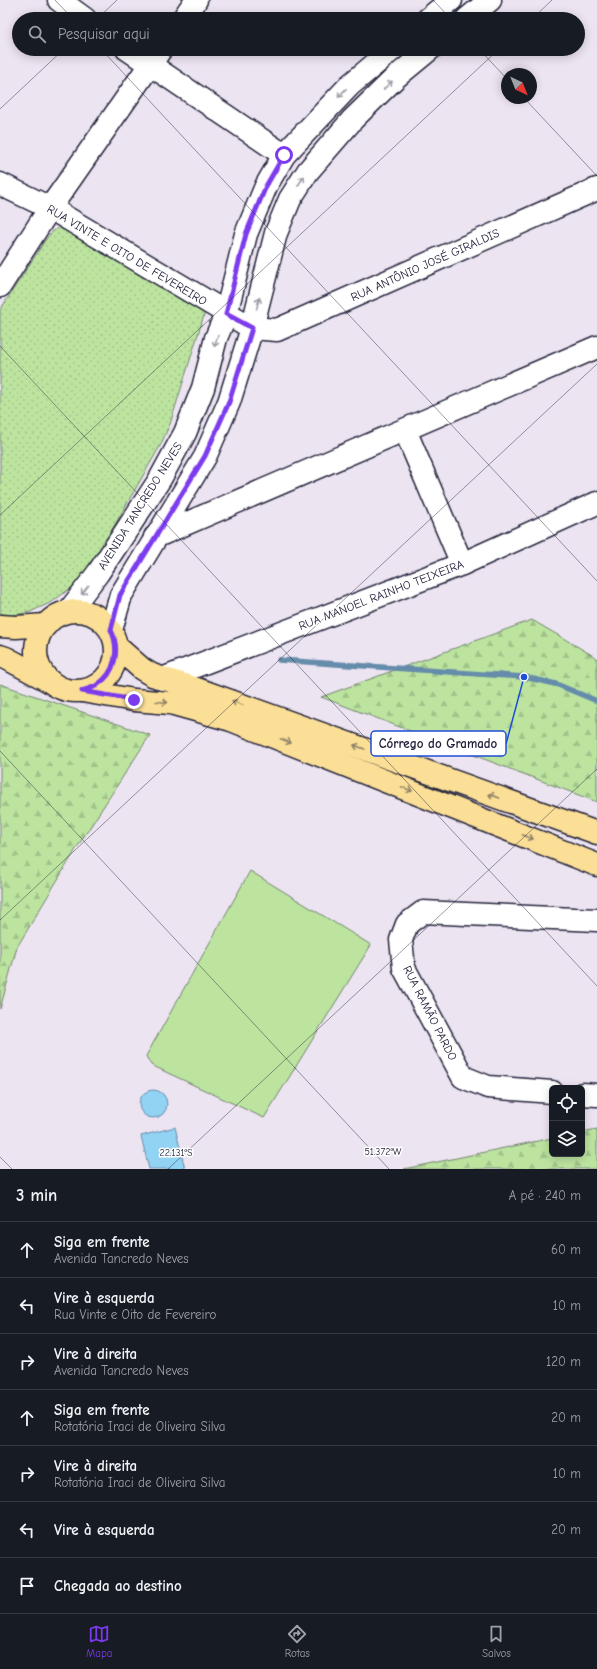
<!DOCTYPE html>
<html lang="pt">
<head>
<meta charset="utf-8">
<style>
  :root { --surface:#171b24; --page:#20242c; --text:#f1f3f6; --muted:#9ea1a6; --line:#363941; --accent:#7c3aed }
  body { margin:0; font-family:"Comic Neue",sans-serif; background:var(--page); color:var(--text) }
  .controls { position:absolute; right:12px; bottom:12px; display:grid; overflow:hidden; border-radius:6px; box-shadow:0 2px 10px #0003 }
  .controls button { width:36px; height:36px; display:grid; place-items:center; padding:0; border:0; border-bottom:1px solid var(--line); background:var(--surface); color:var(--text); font:20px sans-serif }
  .compass { position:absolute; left:501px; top:68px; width:36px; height:36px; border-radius:50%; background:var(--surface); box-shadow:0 2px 10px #0003; rotate:137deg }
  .stop { position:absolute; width:12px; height:12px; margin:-9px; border:3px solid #7c3aed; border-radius:50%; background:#fff }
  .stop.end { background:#7c3aed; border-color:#fff; box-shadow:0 1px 4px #0008 }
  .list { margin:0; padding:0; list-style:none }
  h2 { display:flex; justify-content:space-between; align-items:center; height:52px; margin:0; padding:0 16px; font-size:17px }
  h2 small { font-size:13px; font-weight:400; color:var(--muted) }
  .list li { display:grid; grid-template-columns:26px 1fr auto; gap:12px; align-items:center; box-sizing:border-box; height:56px; padding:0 16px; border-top:1px solid var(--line) }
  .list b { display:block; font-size:15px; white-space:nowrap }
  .list p { margin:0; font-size:13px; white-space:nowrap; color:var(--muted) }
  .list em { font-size:13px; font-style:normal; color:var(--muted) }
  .icon { flex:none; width:22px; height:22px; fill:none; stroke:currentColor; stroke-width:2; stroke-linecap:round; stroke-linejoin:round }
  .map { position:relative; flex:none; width:597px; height:1169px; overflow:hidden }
  .search { position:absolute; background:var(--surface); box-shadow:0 2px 10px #0003; left:12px; right:12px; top:12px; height:44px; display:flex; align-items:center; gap:10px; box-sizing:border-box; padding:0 14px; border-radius:22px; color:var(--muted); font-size:15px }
  .sheet { height:444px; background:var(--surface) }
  nav { display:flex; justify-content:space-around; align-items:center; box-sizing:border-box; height:56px; border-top:1px solid var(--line); background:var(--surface); font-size:11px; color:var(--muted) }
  nav a { display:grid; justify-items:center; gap:2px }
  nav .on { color:var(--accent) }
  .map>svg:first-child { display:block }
  .forest { fill:url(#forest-firs); stroke:#6f836d }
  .park { fill:url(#park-dots); stroke:#6f836d }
  .pitch { fill:#bce49f; stroke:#6f836d }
  .water { fill:#92d3f4; stroke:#658caa }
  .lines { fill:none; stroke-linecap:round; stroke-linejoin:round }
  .stream { stroke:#658caa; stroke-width:5.5 }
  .minor-casing { stroke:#22223b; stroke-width:25 }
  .major-casing { stroke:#22223b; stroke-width:25 }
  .minor { stroke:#fff; stroke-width:22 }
  .major { stroke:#fbdf96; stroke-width:22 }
  .oneway { stroke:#9c9ca7 }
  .oneway2 { stroke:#8e8068 }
  .route { stroke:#7c3aed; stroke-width:5 }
  .ticks { fill:none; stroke:#22223b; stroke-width:1; stroke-opacity:0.45 }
  .labels { text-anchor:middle; stroke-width:3; stroke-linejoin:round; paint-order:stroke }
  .street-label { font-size:12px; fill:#22223b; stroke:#fff }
  .ticks-label { font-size:10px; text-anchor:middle; fill:#22223b; stroke:#fff; stroke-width:3; stroke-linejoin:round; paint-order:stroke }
  .leader { fill:none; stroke:#1d4ed8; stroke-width:1.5 }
  .callout-dot { fill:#1d4ed8; stroke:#fff; stroke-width:1.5 }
  .callout { fill:#fff; stroke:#1d4ed8; stroke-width:1.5 }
  .callout-label { font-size:13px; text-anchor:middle; font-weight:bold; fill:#22223b }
</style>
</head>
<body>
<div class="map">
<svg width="597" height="1169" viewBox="0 0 597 1169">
  <defs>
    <pattern id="forest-firs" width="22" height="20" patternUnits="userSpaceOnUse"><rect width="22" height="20" fill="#bce49f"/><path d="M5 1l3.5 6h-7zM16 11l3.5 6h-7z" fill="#a1c38a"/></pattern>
    <pattern id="park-dots" width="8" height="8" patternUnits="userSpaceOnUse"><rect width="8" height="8" fill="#bce49f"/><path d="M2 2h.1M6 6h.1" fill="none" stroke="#a1c38a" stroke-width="1.8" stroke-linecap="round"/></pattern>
  </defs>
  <rect width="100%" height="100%" fill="#ede4f1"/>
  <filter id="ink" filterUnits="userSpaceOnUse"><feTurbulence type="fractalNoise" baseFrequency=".025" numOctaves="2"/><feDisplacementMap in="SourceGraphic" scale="8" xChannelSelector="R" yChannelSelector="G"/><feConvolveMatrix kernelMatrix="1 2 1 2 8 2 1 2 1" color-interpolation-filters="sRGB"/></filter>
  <g filter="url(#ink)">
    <g class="forest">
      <path d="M532 620 597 658V802L321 697Z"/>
      <path d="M0 684 150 735 81 841 17 947 0 1009Z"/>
      <path d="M597 1129V1169H404L552 1138V1154H582V1132Z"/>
    </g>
    <path class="park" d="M60 227 71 228 205 312 170 424 160 446 90 568 72 587 52 602 30 612 9 616 0 613V310L46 239 52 232Z"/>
    <path class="pitch" d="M250 871 371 945 264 1118 151 1065 146 1056Z"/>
    <g class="water">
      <circle cx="153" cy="1104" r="14"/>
      <path d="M175 1127 185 1169H149L141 1136Z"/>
    </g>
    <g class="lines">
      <path class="stream" d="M279 660 524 677 556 684 597 701"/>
      <defs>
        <g id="minor">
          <path d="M59 0 85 19"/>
          <path d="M183 19 196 0"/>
          <path d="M428 19 451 0"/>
          <path d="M467 19 490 0"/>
          <path d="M127 49 284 155"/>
          <path d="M0 184 50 208 252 328 277 330 597 189"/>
          <path d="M0 286 50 208 161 49"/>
          <path d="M405 430 462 564"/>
          <path d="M155 537 597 347"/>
          <path d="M69 611 98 573 124 534 160 479 185 433 203 388 216 338 226 314 246 234 266 186 284 155 350 85 393 49"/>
          <path d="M111 630 121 595 205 457 229 402 252 328 276 233 290 199 308 171 353 119 396 77 430 49"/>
          <path d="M162 679 462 564 597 503"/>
          <path d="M552 1092 488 1087 463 1077 404 968 401 940 407 924 423 912 597 920"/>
          <path d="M582 1094 597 1095"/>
        </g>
        <g id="major">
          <circle cx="76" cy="651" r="40"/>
          <path d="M0 626 16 627 46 625"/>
          <path d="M117 647 142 669 152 675 197 689 597 833"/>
          <path d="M0 656 6 658 49 681"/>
          <path d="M82 691 134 700 170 703 231 720 597 865"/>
        </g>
      </defs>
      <use href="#minor" class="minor-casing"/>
      <use href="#major" class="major-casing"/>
      <use href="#minor" class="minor"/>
      <use href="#major" class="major"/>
    </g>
    <defs><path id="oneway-shaft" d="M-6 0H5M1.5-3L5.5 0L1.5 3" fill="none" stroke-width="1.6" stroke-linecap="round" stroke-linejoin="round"/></defs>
    <g class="oneway">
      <use href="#oneway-shaft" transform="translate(388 85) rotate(-44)"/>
      <use href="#oneway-shaft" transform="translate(342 93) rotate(133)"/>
      <use href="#oneway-shaft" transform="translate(301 181) rotate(-57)"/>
      <use href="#oneway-shaft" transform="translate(258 303) rotate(-76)"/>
      <use href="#oneway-shaft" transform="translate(216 341) rotate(107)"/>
      <use href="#oneway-shaft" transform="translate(85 590) rotate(128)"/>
    </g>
    <g class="oneway2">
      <use href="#oneway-shaft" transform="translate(162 702) rotate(5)"/>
      <use href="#oneway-shaft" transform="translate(237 703) rotate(-160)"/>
      <use href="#oneway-shaft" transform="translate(286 741) rotate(22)"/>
      <use href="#oneway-shaft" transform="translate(359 747) rotate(-160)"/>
      <use href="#oneway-shaft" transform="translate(407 789) rotate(22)"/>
      <use href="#oneway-shaft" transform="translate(494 796) rotate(-160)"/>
      <use href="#oneway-shaft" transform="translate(528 837) rotate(22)"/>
    </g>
  </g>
  <g class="lines" filter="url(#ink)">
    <path class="route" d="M134 700 82 691C87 689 93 688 97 685 116 673 120 649 111 630L120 595 205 456 229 402 252 328 226 314 246 234 266 186 284 155"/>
  </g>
  <path class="ticks" d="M55 0 73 19M433 0 451 19M97 19 117 0M532 19 552 0M101 49 597 581M479 49 507 79M524 98 597 176M0 109 64 49M0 346 597 986M0 515 499 49M0 751 389 1169M0 920 597 364M0 1157 12 1169M168 1169 597 769"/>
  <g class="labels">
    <g class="street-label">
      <text transform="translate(127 255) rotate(31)" y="4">RUA VINTE E OITO DE FEVEREIRO</text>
      <text transform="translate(425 265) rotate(-24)" y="4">RUA ANTÔNIO JOSÉ GIRALDIS</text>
      <text transform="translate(140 506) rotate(-58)" y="4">AVENIDA TANCREDO NEVES</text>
      <text transform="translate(381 595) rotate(-21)" y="4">RUA MANOEL RAINHO TEIXEIRA</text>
      <text transform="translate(430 1013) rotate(63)" y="4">RUA RAMÃO PARDO</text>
    </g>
  </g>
  <g class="ticks-label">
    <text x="383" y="1155">51.372°W</text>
    <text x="176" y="1156">22.131°S</text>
  </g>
  <path class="leader" d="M524 677L506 744"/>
  <circle class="callout-dot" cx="524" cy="677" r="4"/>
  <rect class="callout" x="371" y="731" width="135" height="25" rx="4"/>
  <g class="callout-label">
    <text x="438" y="748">Córrego do Gramado</text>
  </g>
</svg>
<div class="controls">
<button><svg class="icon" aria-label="locate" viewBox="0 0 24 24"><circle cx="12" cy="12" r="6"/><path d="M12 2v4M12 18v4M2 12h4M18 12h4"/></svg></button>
<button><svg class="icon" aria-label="layers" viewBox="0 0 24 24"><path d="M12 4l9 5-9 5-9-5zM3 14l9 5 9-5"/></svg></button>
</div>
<svg class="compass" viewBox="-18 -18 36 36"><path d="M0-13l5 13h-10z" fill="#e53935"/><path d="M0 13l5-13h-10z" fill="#9ea1a6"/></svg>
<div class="stop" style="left:284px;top:155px"></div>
<div class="stop end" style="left:134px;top:700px"></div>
<div class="search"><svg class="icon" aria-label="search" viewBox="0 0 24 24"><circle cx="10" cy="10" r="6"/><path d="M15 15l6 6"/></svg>Pesquisar aqui</div>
</div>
<section class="sheet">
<h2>3 min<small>A pé · 240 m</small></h2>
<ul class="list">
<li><svg class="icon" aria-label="ahead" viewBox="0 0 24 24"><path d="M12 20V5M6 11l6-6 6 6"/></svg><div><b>Siga em frente</b><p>Avenida Tancredo Neves</p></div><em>60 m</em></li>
<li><svg class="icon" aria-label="left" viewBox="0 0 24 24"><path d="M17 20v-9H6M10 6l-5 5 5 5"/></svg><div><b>Vire à esquerda</b><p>Rua Vinte e Oito de Fevereiro</p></div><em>10 m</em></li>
<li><svg class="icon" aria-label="right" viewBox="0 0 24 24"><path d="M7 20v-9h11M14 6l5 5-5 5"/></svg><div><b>Vire à direita</b><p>Avenida Tancredo Neves</p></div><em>120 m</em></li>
<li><svg class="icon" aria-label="ahead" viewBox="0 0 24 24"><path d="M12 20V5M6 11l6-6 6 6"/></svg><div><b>Siga em frente</b><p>Rotatória Iraci de Oliveira Silva</p></div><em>20 m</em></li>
<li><svg class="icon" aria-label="right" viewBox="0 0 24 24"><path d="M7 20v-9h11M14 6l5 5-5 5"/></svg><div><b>Vire à direita</b><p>Rotatória Iraci de Oliveira Silva</p></div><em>10 m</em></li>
<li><svg class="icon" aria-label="left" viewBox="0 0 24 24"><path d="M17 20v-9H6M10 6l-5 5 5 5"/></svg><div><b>Vire à esquerda</b></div><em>20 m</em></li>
<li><svg class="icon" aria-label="arrive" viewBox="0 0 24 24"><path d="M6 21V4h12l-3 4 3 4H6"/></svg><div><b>Chegada ao destino</b></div></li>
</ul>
</section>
<nav>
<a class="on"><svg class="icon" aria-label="map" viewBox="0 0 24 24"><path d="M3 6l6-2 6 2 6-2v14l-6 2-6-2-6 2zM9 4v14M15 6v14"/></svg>Mapa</a>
<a><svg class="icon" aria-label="directions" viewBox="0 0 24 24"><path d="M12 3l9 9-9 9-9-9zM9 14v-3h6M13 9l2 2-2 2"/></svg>Rotas</a>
<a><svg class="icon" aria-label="saved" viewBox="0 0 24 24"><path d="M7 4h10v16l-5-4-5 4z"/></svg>Salvos</a>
</nav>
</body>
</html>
